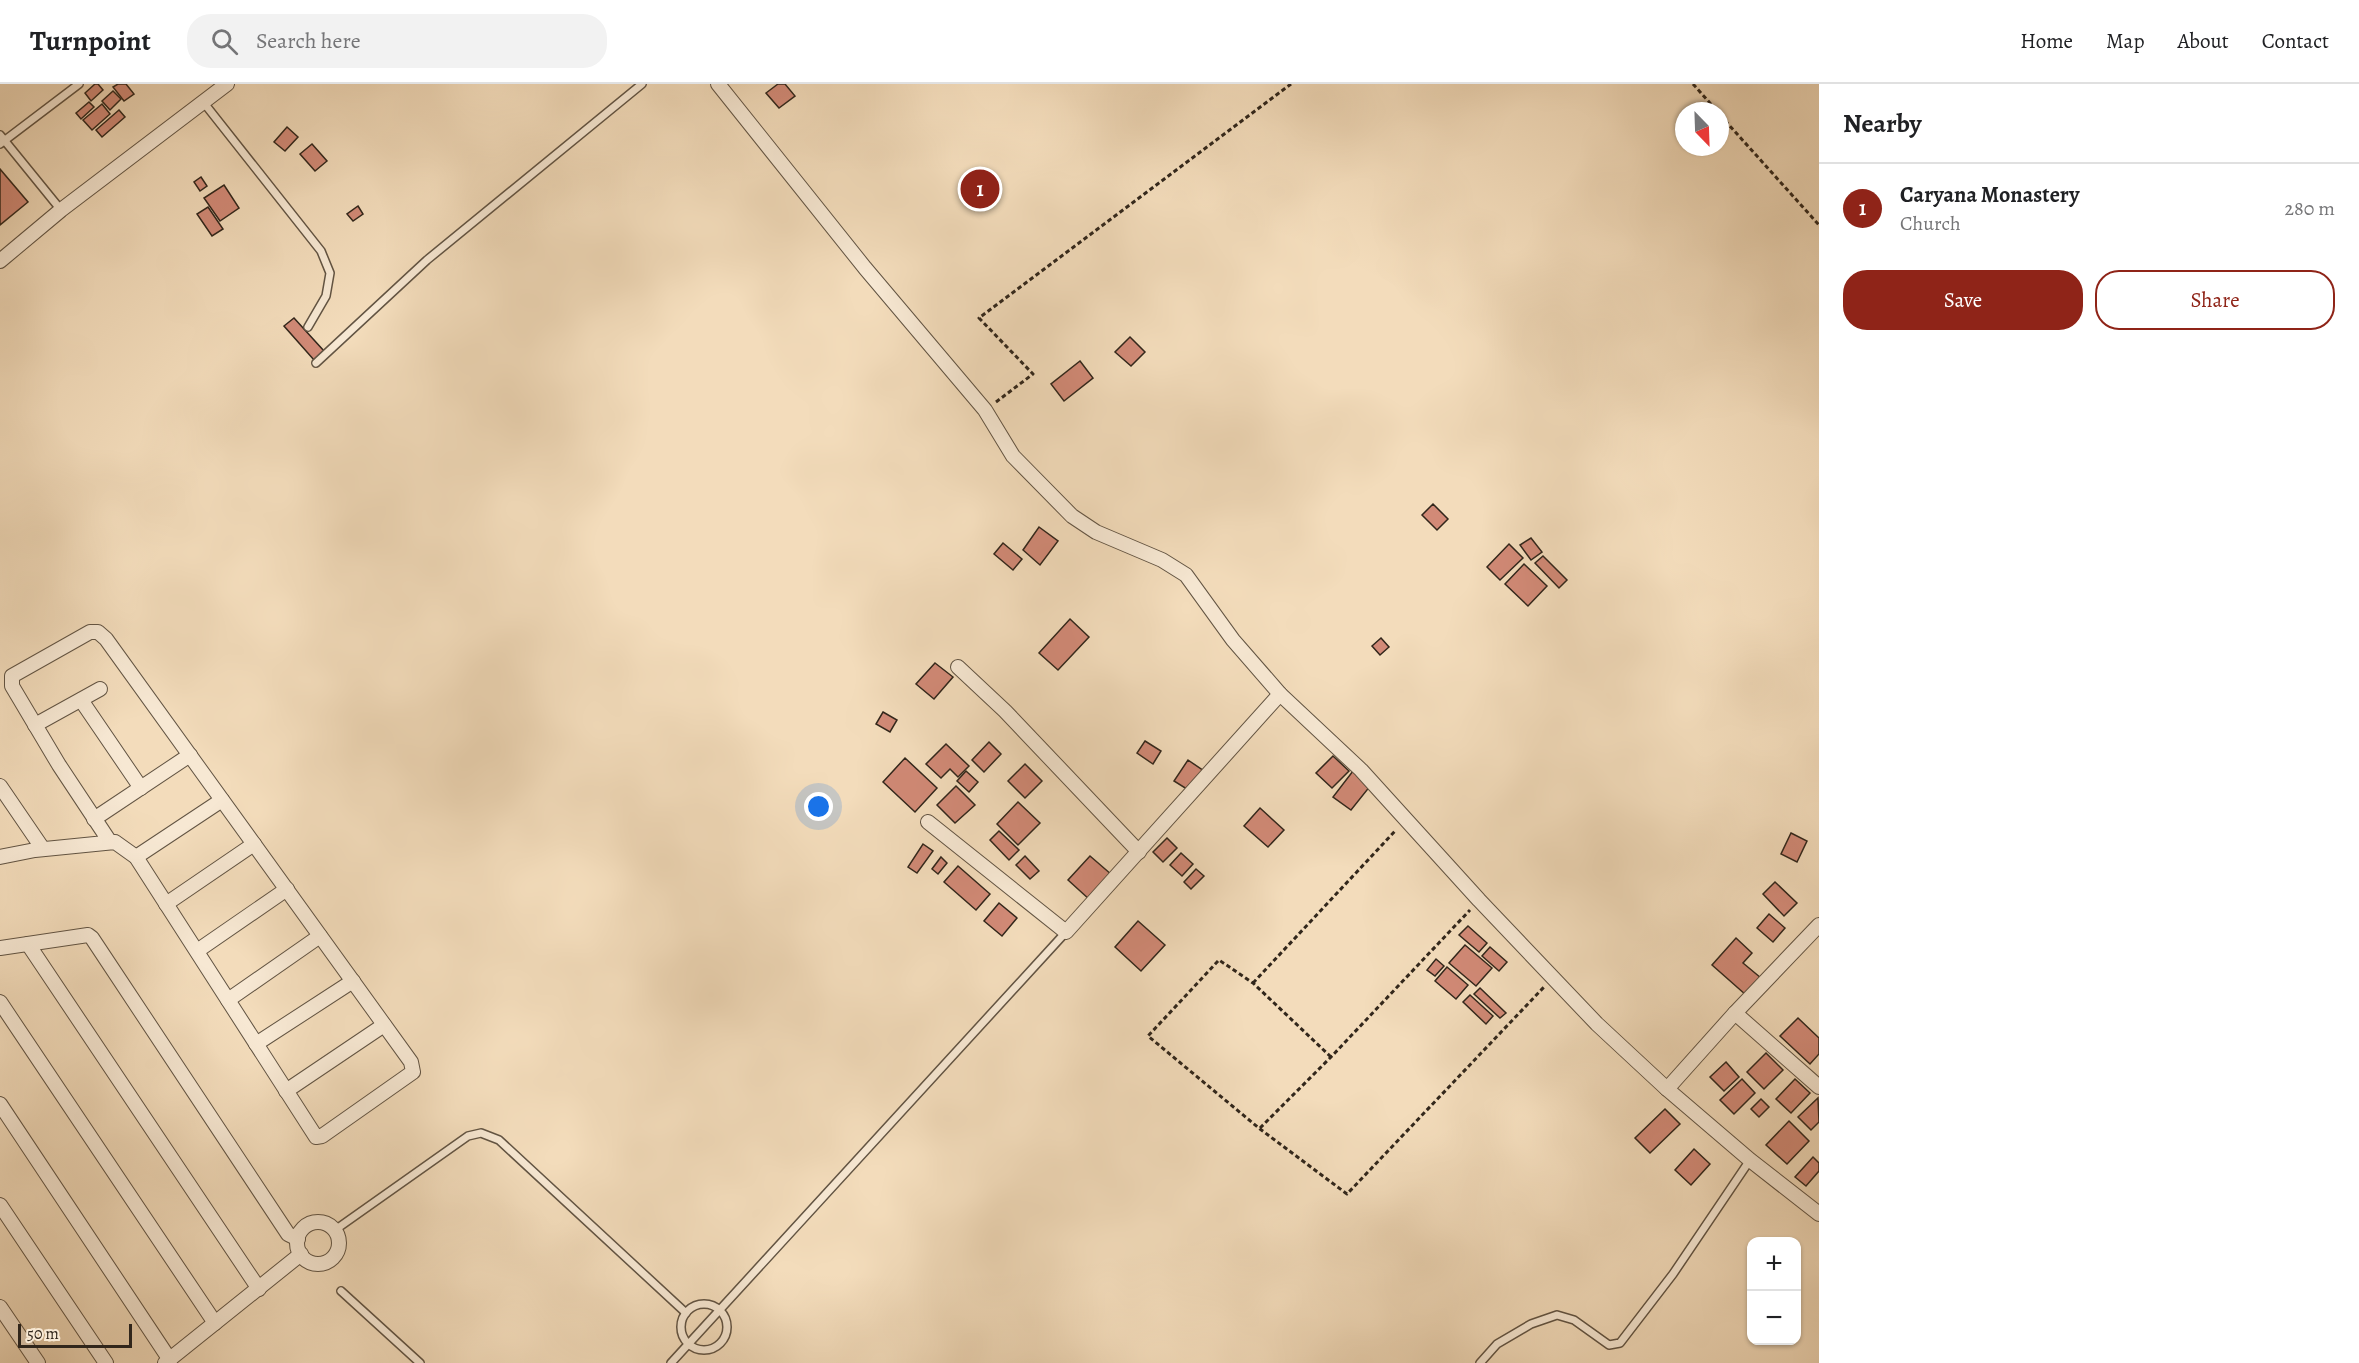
<!DOCTYPE html>
<html lang="en">
<head>
<meta charset="utf-8">
<style>
  :root { --surface:#fff; --page:#f2f2f2; --text:#202124; --muted:#757577; --line:#e0e0e0; --accent:#8f2418 }
  body { margin:0; font-family:Alegreya,serif; background:var(--page); color:var(--text) }
  .controls { position:absolute; right:18px; bottom:18px; display:grid; overflow:hidden; border-radius:12px; box-shadow:0 2px 4px #0004 }
  .controls button { width:54px; height:54px; display:grid; place-items:center; padding:0; border:0; border-bottom:2px solid var(--line); background:var(--surface); color:var(--text); font:30px sans-serif }
  .compass { position:absolute; left:1675px; top:18px; width:54px; height:54px; border-radius:50%; background:var(--surface); box-shadow:0 2px 4px #0004; rotate:157deg }
  .scale { position:absolute; left:18px; bottom:15px; width:114px; box-sizing:border-box; padding-left:6px; border:3px solid #31261b; border-top:0; font-size:16px; line-height:21px; white-space:nowrap; color:#31261b; -webkit-text-stroke:4px #f7e8d3; paint-order:stroke }
  .you { position:absolute; left:819px; top:723px; width:21px; height:21px; margin:-15px; border:4px solid #fff; border-radius:50%; background:#1a73e8; box-shadow:0 0 0 9px #1a73e833 }
  .badge { display:grid; place-items:center; width:39px; height:39px; border-radius:50%; background:var(--accent); color:#fff; font-size:20px; font-weight:700 }
  .pin { position:absolute; translate:-50% -50%; border:3px solid #fff; box-shadow:0 2px 6px #0006 }
  .list { margin:0; padding:0; list-style:none }
  h2 { display:flex; justify-content:space-between; align-items:center; height:78px; margin:0; padding:0 24px; font-size:26px }
  h2 small { font-size:20px; font-weight:400; color:var(--muted) }
  .list li { display:grid; grid-template-columns:39px 1fr auto; gap:18px; align-items:center; box-sizing:border-box; height:90px; padding:0 24px; border-top:2px solid var(--line) }
  .list b { display:block; font-size:22px; white-space:nowrap }
  .list p { margin:0; font-size:20px; white-space:nowrap; color:var(--muted) }
  .list em { font-size:20px; font-style:normal; color:var(--muted) }
  .actions { display:flex; gap:12px; padding:18px 24px }
  .actions a { flex:1; padding:14px 0; border:2px solid var(--accent); border-radius:24px; text-align:center; font-size:21px; color:var(--accent) }
  .actions .main { background:var(--accent); color:#fff }
  .icon { flex:none; width:33px; height:33px; fill:none; stroke:currentColor; stroke-width:2; stroke-linecap:round; stroke-linejoin:round }
  .map { position:relative; flex:none; width:1819px; height:1279px; overflow:hidden }
  header { display:flex; align-items:center; gap:36px; box-sizing:border-box; height:84px; padding:0 30px; background:var(--surface); border-bottom:2px solid var(--line) }
  header strong { font-size:28px }
  nav { display:flex; gap:33px; margin-inline-start:auto; font-size:21px }
  .search { width:420px; height:54px; background:var(--page); display:flex; align-items:center; gap:15px; box-sizing:border-box; padding:0 21px; border-radius:24px; color:var(--muted); font-size:22px }
  main { display:flex }
  aside { flex:1; background:var(--surface) }
  .map>svg:first-child { display:block }
  .building { fill:#d28a77; stroke:#31261b; stroke-width:1.5 }
  .lines { fill:none; stroke-linecap:round; stroke-linejoin:round }
  .lane-casing { stroke:#625443; stroke-width:10 }
  .street-casing { stroke:#625443; stroke-width:16 }
  .path { stroke:#31261b; stroke-width:3; stroke-dasharray:4.5 3; stroke-linecap:butt }
  .lane { stroke:#f7e8d3; stroke-width:7 }
  .street { stroke:#f7e8d3; stroke-width:14 }
</style>
</head>
<body>
<header>
<strong>Turnpoint</strong>
<div class="search"><svg class="icon" aria-label="search" viewBox="0 0 24 24"><circle cx="10" cy="10" r="6"/><path d="M15 15l6 6"/></svg>Search here</div>
<nav><a>Home</a><a>Map</a><a>About</a><a>Contact</a></nav>
</header>
<main>
<div class="map">
<svg width="1819" height="1279" viewBox="0 0 1819 1279">
  <rect width="100%" height="100%" fill="#f3dcbb"/>
  <filter id="stains"><feTurbulence type="fractalNoise" baseFrequency=".00333" numOctaves="4"/><feColorMatrix values="0 0 0 0 .2 0 0 0 0 .09 0 0 0 0 .02 0 0 0 .5 -.17"/></filter>
  <radialGradient id="worn" r=".72"><stop offset=".6" stop-color="#630" stop-opacity="0"/><stop offset="1" stop-color="#630" stop-opacity=".3"/></radialGradient>
  <g class="building">
    <path d="M95 0H98L103 6 91 17 85 9Z"/>
    <path d="M118 0H126L134 10 124 17 113 3Z"/>
    <path d="M778 0H785L795 12 779 24 766 9Z"/>
    <path d="M113 7 121 15 110 26 102 17Z"/>
    <path d="M89 18 94 23 81 35 76 29Z"/>
    <path d="M102 20 110 30 92 46 83 36Z"/>
    <path d="M119 26 125 33 102 53 96 46Z"/>
    <path d="M287 43 298 53 285 67 274 58Z"/>
    <path d="M312 60 327 77 315 87 300 70Z"/>
    <path d="M0 85 28 118 0 141Z"/>
    <path d="M201 93 207 102 200 107 194 98Z"/>
    <path d="M224 101 239 124 220 137 204 114Z"/>
    <path d="M358 122 363 130 353 137 347 130Z"/>
    <path d="M208 123 223 145 212 152 197 130Z"/>
    <path d="M294 234 324 267 314 276 284 242Z"/>
    <path d="M1130 253 1145 268 1131 282 1115 268Z"/>
    <path d="M1080 277 1093 294 1064 317 1051 300Z"/>
    <path d="M1433 420 1448 435 1437 446 1422 431Z"/>
    <path d="M1039 443 1058 457 1040 481 1023 466Z"/>
    <path d="M1531 454 1542 468 1531 476 1520 461Z"/>
    <path d="M1003 459 1022 475 1013 486 994 470Z"/>
    <path d="M1509 460 1523 474 1500 496 1487 483Z"/>
    <path d="M1543 472 1567 496 1559 504 1535 479Z"/>
    <path d="M1524 480 1547 502 1528 522 1505 500Z"/>
    <path d="M1070 535 1089 553 1058 586 1039 569Z"/>
    <path d="M1381 554 1389 563 1380 571 1372 562Z"/>
    <path d="M935 579 953 593 934 615 916 600Z"/>
    <path d="M883 628 897 636 890 648 876 640Z"/>
    <path d="M1145 657 1161 667 1153 680 1137 669Z"/>
    <path d="M989 658 1001 670 984 688 972 676Z"/>
    <path d="M946 660 969 682 958 693 950 685 941 694 926 680Z"/>
    <path d="M1333 672 1349 687 1332 704 1316 689Z"/>
    <path d="M905 674 937 704 915 728 883 698Z"/>
    <path d="M1188 676 1204 687 1190 707 1174 697Z"/>
    <path d="M1025 680 1042 697 1025 714 1008 697Z"/>
    <path d="M966 687 978 698 969 708 957 697Z"/>
    <path d="M1353 687 1371 701 1351 726 1333 713Z"/>
    <path d="M956 702 975 721 955 739 937 721Z"/>
    <path d="M1018 718 1040 739 1018 761 997 740Z"/>
    <path d="M1260 724 1284 746 1268 763 1244 742Z"/>
    <path d="M999 747 1019 766 1009 776 990 756Z"/>
    <path d="M1791 749 1807 757 1797 778 1781 770Z"/>
    <path d="M1167 754 1177 764 1163 778 1153 768Z"/>
    <path d="M923 760 933 767 917 789 908 783Z"/>
    <path d="M1181 769 1193 780 1182 792 1170 781Z"/>
    <path d="M1025 772 1039 787 1030 795 1016 781Z"/>
    <path d="M1090 772 1112 791 1090 816 1068 796Z"/>
    <path d="M941 773 947 779 938 790 932 785Z"/>
    <path d="M958 782 990 810 976 826 944 798Z"/>
    <path d="M1196 785 1204 792 1191 805 1184 798Z"/>
    <path d="M1775 798 1797 819 1784 832 1763 810Z"/>
    <path d="M999 819 1017 834 1002 852 984 837Z"/>
    <path d="M1769 830 1785 844 1773 858 1757 844Z"/>
    <path d="M1138 837 1165 861 1141 887 1115 863Z"/>
    <path d="M1468 842 1487 859 1479 868 1459 851Z"/>
    <path d="M1736 854 1752 869 1743 879 1761 894 1746 911 1712 881Z"/>
    <path d="M1465 861 1492 884 1476 902 1449 879Z"/>
    <path d="M1490 863 1507 878 1499 887 1482 872Z"/>
    <path d="M1436 875 1444 882 1435 892 1427 886Z"/>
    <path d="M1447 883 1468 901 1456 915 1435 897Z"/>
    <path d="M1480 904 1506 929 1500 934 1474 910Z"/>
    <path d="M1470 911 1493 932 1486 940 1463 918Z"/>
    <path d="M1798 934 1819 954V970L1810 980 1780 952Z"/>
    <path d="M1766 969 1783 986 1764 1005 1747 988Z"/>
    <path d="M1726 978 1739 993 1724 1007 1710 993Z"/>
    <path d="M1742 995 1755 1009 1734 1030 1720 1016Z"/>
    <path d="M1795 995 1810 1009 1791 1029 1776 1015Z"/>
    <path d="M1818 1014 1819 1038 1811 1046 1798 1033Z"/>
    <path d="M1761 1015 1769 1023 1759 1033 1751 1025Z"/>
    <path d="M1665 1025 1680 1040 1650 1069 1635 1054Z"/>
    <path d="M1789 1037 1809 1057 1787 1080 1766 1061Z"/>
    <path d="M1694 1065 1710 1080 1691 1101 1675 1086Z"/>
    <path d="M1813 1073 1819 1079V1087L1806 1102 1795 1093Z"/>
  </g>
  <g class="lines">
    <defs>
      <g id="lane">
        <path d="M204 19 321 167 330 189 326 212 308 243"/>
        <path d="M0 51 61 126"/>
        <path d="M0 60 79 0"/>
        <path d="M316 279 427 176 642 0"/>
        <path d="M335 1146 468 1052 481 1049 499 1056 686 1229"/>
        <path d="M341 1207 420 1279"/>
        <circle cx="704" cy="1243" r="23"/>
        <path d="M671 1279 1066 848"/>
        <path d="M1480 1279 1497 1260 1531 1240 1557 1231 1574 1236 1609 1261 1620 1259 1673 1190 1750 1076"/>
      </g>
      <g id="street">
        <path d="M718 0 865 184 985 326 1013 372 1072 432 1096 448 1162 476 1186 491 1233 556 1280 610 1361 686 1479 816 1597 940 1667 1005 1750 1076 1819 1130"/>
        <path d="M0 177 61 126 227 0"/>
        <path d="M958 583 1005 627 1139 768"/>
        <path d="M81 616 141 704"/>
        <path d="M35 641 100 605"/>
        <path d="M0 702 43 765"/>
        <path d="M94 735 190 671"/>
        <path d="M928 738 1066 848 1280 610"/>
        <path d="M0 773 35 766 115 758 136 773 316 1053 322 1052 413 988 411 978 106 555 98 548H90L12 592V602L59 681 110 758"/>
        <path d="M136 773 222 716"/>
        <path d="M166 820 254 760"/>
        <path d="M28 860 259 1205"/>
        <path d="M0 864 88 851 92 854 288 1150 298 1155"/>
        <path d="M197 867 287 805"/>
        <path d="M228 916 320 852"/>
        <path d="M0 918 215 1239"/>
        <path d="M1735 929 1819 1003"/>
        <path d="M256 960 353 897"/>
        <path d="M1667 1005 1735 929 1819 841"/>
        <path d="M286 1007 384 941"/>
        <path d="M0 1020 170 1276"/>
        <path d="M0 1121 106 1279"/>
        <circle cx="318" cy="1159" r="21"/>
        <path d="M0 1223 38 1279"/>
        <path d="M165 1279 301 1170"/>
      </g>
    </defs>
    <use href="#lane" class="lane-casing"/>
    <use href="#street" class="street-casing"/>
    <g class="path">
      <path d="M1693 0 1717 27"/>
      <path d="M1720 31 1819 141"/>
      <path d="M996 318 1033 290 979 234 1291 0"/>
      <path d="M1253 899 1396 746"/>
      <path d="M1331 973 1253 899 1219 876 1148 952 1260 1045 1347 1110 1544 903"/>
      <path d="M1260 1044 1331 973 1470 826"/>
    </g>
    <use href="#lane" class="lane"/>
    <use href="#street" class="street"/>
  </g>
  <rect width="100%" height="100%" filter="url(#stains)"/>
  <rect width="100%" height="100%" fill="url(#worn)"/>
</svg>
<div class="controls">
<button>+</button>
<button>−</button>
</div>
<svg class="compass" viewBox="-18 -18 36 36"><path d="M0-13l5 13h-10z" fill="#e53935"/><path d="M0 13l5-13h-10z" fill="#757577"/></svg>
<div class="scale">50 m</div>
<div class="you"></div>
<div class="pin badge" style="left:980px;top:105px">1</div>
</div>
<aside>
<h2>Nearby<small></small></h2>
<ul class="list">
<li><span class="badge">1</span><div><b>Caryana Monastery</b><p>Church</p></div><em>280 m</em></li>
</ul>
<div class="actions"><a class="main">Save</a><a>Share</a></div>
</aside>
</main>
</body>
</html>
